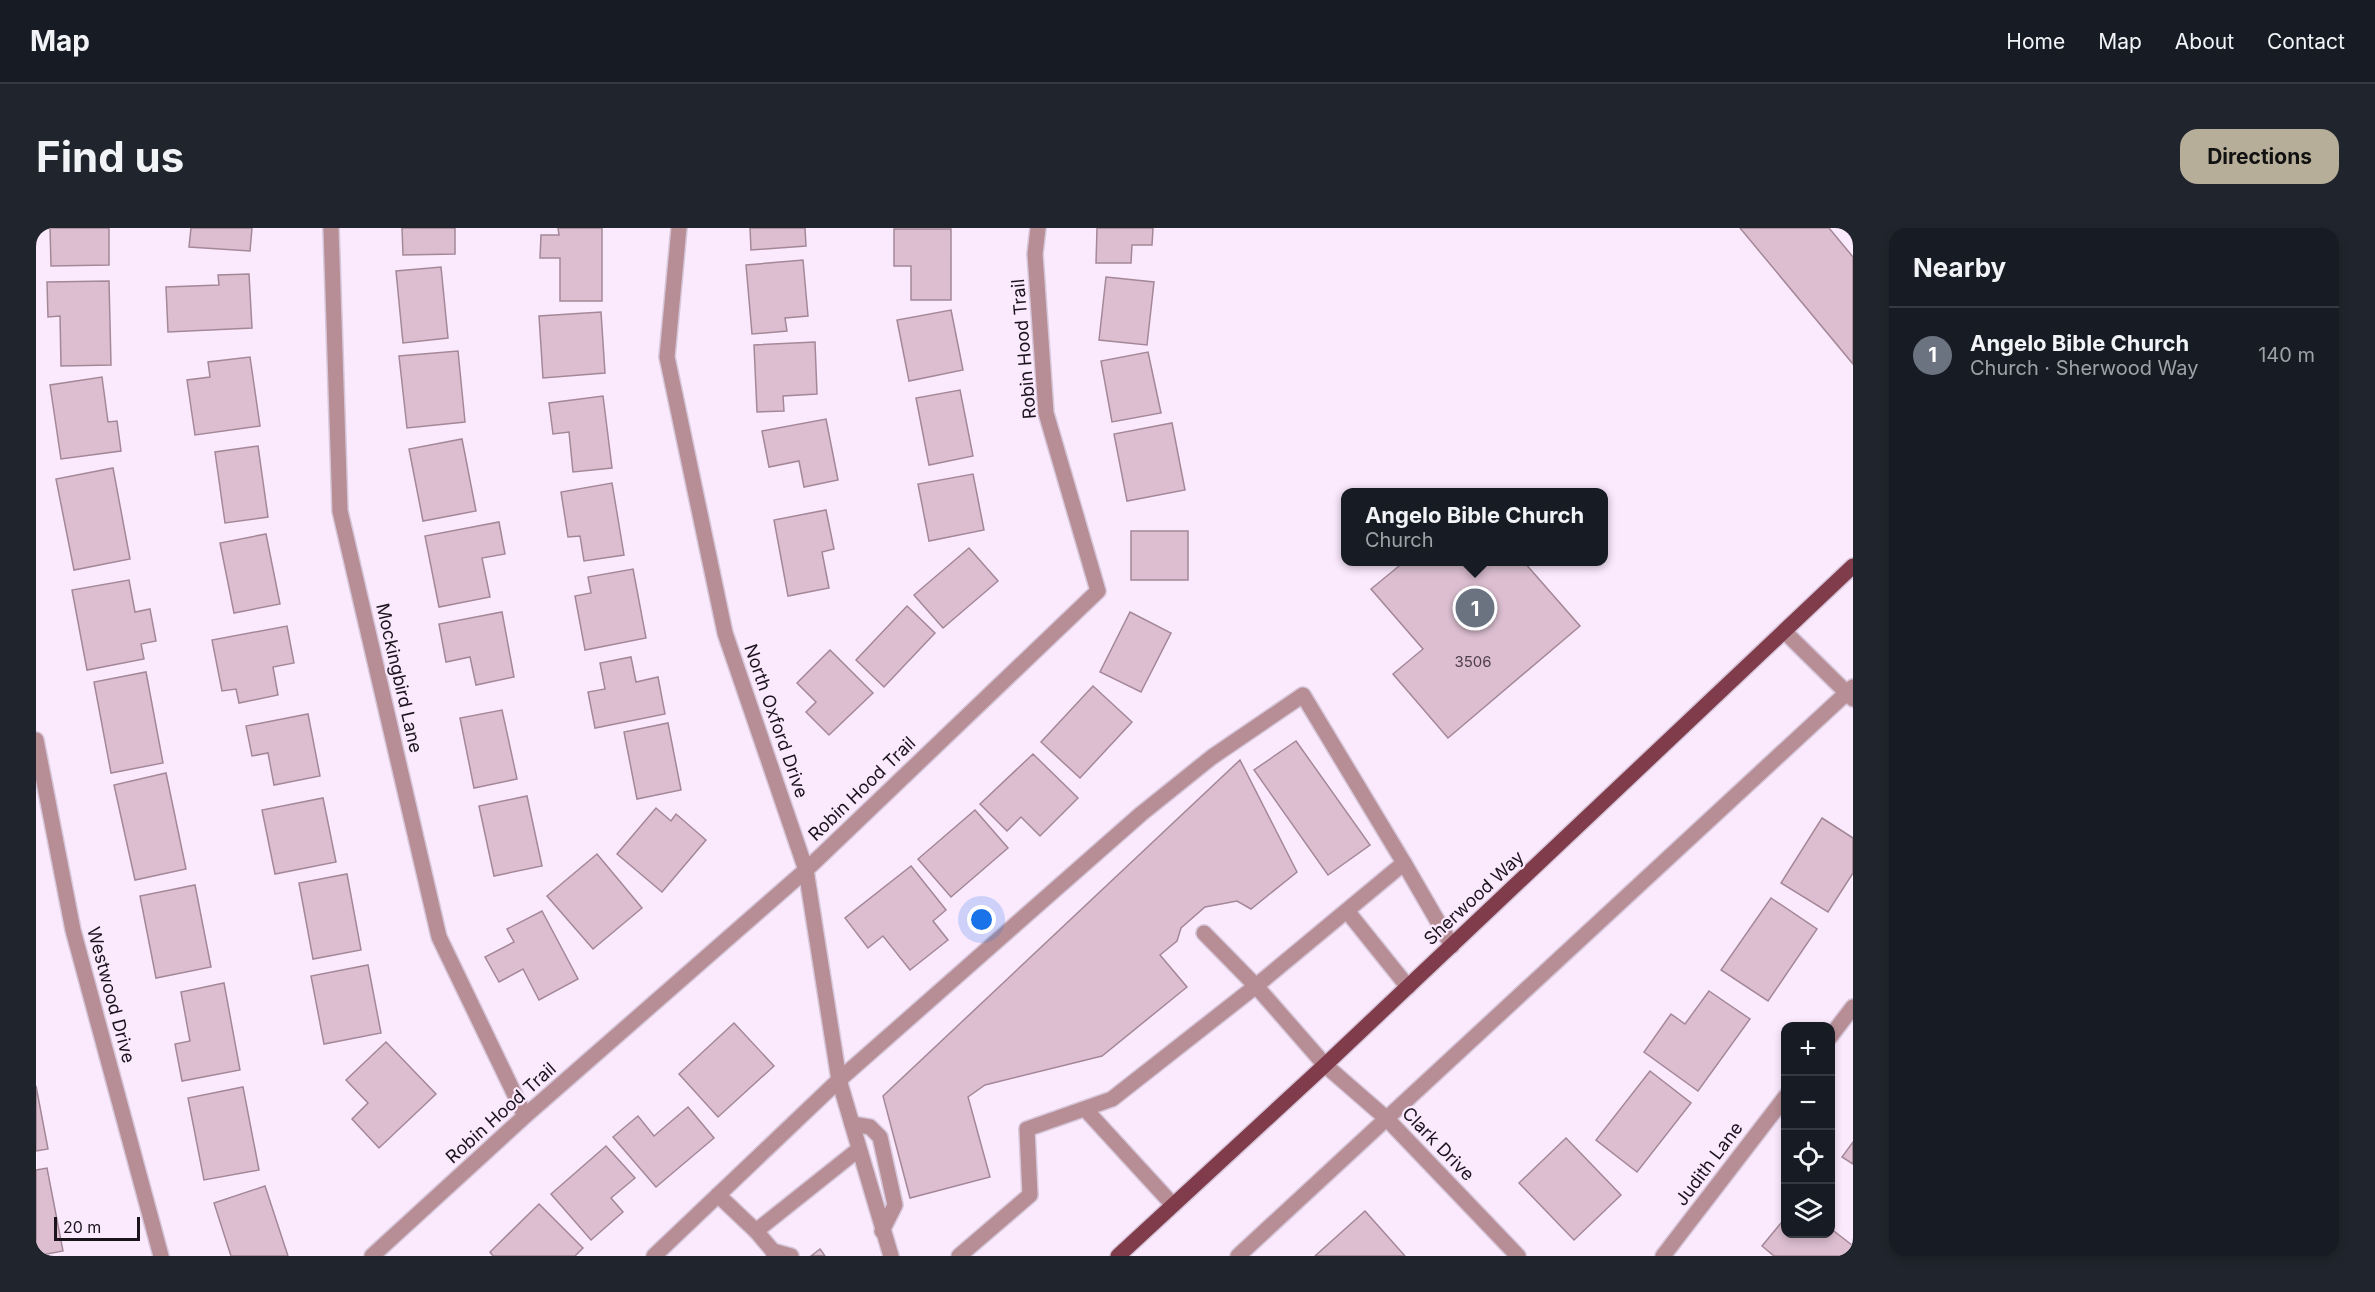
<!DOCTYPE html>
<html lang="en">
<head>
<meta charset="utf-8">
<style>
  :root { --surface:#171b24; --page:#20242c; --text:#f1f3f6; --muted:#9ea1a6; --line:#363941; --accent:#b6ae99 }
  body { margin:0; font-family:Inter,sans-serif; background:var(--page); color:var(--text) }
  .controls { position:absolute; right:18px; bottom:18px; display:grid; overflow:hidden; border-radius:12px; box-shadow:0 3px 9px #0003 }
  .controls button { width:54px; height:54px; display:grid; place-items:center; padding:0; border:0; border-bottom:2px solid var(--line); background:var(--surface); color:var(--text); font:30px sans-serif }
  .scale { position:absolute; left:18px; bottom:15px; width:86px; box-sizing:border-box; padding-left:6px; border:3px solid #1c141d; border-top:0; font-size:16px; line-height:21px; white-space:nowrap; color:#1c141d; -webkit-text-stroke:4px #fbe9fe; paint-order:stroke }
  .you { position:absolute; left:946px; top:692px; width:21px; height:21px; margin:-15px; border:4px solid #fff; border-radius:50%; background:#1a73e8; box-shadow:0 0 0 9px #1a73e833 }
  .badge { display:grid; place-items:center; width:39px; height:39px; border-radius:50%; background:var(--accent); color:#fff; font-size:20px; font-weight:700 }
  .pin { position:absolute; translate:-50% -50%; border:3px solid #fff; box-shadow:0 2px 6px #0006 }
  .popup { position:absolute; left:1305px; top:260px; width:267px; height:78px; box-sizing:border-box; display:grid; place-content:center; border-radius:12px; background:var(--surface); filter:drop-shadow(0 2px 4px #0005); font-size:20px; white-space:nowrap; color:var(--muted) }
  .popup b { font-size:22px; color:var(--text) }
  .popup::after { content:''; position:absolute; left:50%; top:100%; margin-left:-12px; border:12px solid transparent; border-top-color:var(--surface) }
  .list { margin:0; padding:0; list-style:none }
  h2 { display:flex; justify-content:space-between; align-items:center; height:78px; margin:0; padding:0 24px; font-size:26px }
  h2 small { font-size:20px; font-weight:400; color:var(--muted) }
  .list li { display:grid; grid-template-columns:39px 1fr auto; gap:18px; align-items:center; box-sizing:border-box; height:96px; padding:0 24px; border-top:2px solid var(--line) }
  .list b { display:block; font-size:22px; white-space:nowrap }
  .list p { margin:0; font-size:20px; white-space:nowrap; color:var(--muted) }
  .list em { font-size:20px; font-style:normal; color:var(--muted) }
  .icon { flex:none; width:33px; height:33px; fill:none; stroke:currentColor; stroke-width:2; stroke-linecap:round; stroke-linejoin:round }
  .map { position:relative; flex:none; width:1817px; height:1028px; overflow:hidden; border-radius:18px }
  header { display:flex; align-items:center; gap:36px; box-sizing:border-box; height:84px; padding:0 30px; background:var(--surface); border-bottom:2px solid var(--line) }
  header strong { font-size:28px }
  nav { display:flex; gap:33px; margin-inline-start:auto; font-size:21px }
  .intro { display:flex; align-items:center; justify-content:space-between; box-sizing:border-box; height:144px; padding:0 36px }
  h1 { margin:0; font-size:42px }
  .button { padding:15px 27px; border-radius:18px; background:var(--accent); color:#111; font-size:21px; font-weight:700 }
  main { display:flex; gap:36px; padding:0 36px }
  aside { flex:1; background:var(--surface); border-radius:18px; box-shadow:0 3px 9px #0003 }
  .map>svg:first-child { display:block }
  .building { fill:#dcbed0; stroke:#a48898; stroke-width:1.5 }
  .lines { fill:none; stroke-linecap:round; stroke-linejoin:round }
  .lane-casing { stroke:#d7c7da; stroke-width:18 }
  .street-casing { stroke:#d7c7da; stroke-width:18 }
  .primary-casing { stroke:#d7c7da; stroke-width:18 }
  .lane { stroke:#b78e95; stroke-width:15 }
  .street { stroke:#b78e95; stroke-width:15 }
  .primary { stroke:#813c4c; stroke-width:15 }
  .labels { text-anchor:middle; stroke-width:4.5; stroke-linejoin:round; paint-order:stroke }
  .number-label { font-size:15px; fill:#4c3e4a }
  .street-label { font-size:18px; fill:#1c141d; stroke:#fbe9fe }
</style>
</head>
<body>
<header>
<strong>Map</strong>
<nav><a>Home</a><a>Map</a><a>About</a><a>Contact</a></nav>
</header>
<div class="intro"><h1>Find us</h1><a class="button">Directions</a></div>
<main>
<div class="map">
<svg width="1817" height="1028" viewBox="0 0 1817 1028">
  <rect width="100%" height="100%" fill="#fbe9fe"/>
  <g class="building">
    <path d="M14 0H73V37L15 38Z"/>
    <path d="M155 0H216L214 23 153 19Z"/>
    <path d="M366 0H419V26L367 27Z"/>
    <path d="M522 0H566V73H524V30H504L505 7H523Z"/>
    <path d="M714 0H769L770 18 715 22Z"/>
    <path d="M1061 0H1117L1116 17H1096L1095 35H1060Z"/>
    <path d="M1704 0H1793L1817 29V136Z"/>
    <path d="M858 1H915V72H875V38H858Z"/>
    <path d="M767 32 772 88 749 90 751 103 716 106 710 37Z"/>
    <path d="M405 39 412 110 367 115 360 43Z"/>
    <path d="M213 46 216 100 132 104 130 59 183 57 182 47Z"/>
    <path d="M1070 49 1118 54 1111 117 1063 112Z"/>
    <path d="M73 53 75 137 25 138 24 88 12 89 11 54Z"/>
    <path d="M915 82 927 142 873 153 861 92Z"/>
    <path d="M565 84 569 145 507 150 503 88Z"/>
    <path d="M779 114 781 166 747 168 748 183 721 184 718 117Z"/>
    <path d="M422 123 429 194 371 200 363 128Z"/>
    <path d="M1112 124 1125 185 1076 194 1065 133Z"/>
    <path d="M214 129 224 198 159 207 151 152 174 149 172 134Z"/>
    <path d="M66 149 72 194 81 193 85 223 25 231 14 157Z"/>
    <path d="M924 162 937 228 893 237 880 170Z"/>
    <path d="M567 168 576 240 537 244 533 204 517 206 513 175Z"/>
    <path d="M790 191 802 252 768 259 763 233 733 239 726 203Z"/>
    <path d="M1136 195 1149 262 1091 273 1078 206Z"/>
    <path d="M426 211 440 283 387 293 373 221Z"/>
    <path d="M222 218 232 289 189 295 179 224Z"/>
    <path d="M77 240 94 331 38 342 20 251Z"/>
    <path d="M937 246 948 302 893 313 882 256Z"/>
    <path d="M576 255 588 327 548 333 544 308 532 309 525 264Z"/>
    <path d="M790 282 798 321 786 324 793 360 752 368 738 292Z"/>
    <path d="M463 294 469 326 446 330 454 369 403 379 389 308Z"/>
    <rect x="1095" y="303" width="57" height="49"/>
    <path d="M230 306 244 376 198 385 184 315Z"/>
    <path d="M933 320 962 353 907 400 878 367Z"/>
    <path d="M1368 334H1488L1544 398 1412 510 1357 446 1387 421 1335 361Z"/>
    <path d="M597 341 610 410 549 422 539 368 555 365 552 349Z"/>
    <path d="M93 352 99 384 114 381 120 413 105 416 108 431 51 442 36 362Z"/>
    <path d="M871 378 899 405 848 459 820 432Z"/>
    <path d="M466 384 478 449 440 457 434 429 410 434 403 396Z"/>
    <path d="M1094 384 1135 405 1105 464 1064 444Z"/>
    <path d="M251 398 258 435 237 439 242 467 203 475 200 461 186 463 176 412Z"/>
    <path d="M794 422 837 465 793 507 770 484 780 474 761 455Z"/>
    <path d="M595 429 600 454 622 449 629 486 559 500 552 464 569 461 564 435Z"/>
    <path d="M110 444 127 535 75 545 58 454Z"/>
    <path d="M1057 458 1096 494 1044 550 1005 514Z"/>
    <path d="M466 482 481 551 438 560 424 490Z"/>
    <path d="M272 486 284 548 238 557 232 525 216 528 210 498Z"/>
    <path d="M632 495 645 562 601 571 588 504Z"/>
    <path d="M1260 513 1334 617 1292 647 1218 542Z"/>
    <path d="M997 526 1042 570 1004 608 985 589 971 603 944 576Z"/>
    <path d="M1204 532 1261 644 1215 681 1201 673 1169 679 1145 700 1141 713 1124 727 1151 759 1066 828 949 857 932 869 954 949 874 970 847 868Z"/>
    <path d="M130 545 150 641 99 652 78 557Z"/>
    <path d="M491 568 506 638 458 648 443 578Z"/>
    <path d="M287 570 300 634 239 646 226 582Z"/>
    <path d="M620 580 635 593 640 586 670 612 626 664 581 626Z"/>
    <path d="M939 582 972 620 915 669 882 631Z"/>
    <path d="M1786 590 1817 610V645L1792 684 1745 655Z"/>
    <path d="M561 626 606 680 557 721 511 668Z"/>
    <path d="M875 638 910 682 897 693 912 712 874 742 847 708 832 720 809 690Z"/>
    <path d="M311 646 325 722 277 731 263 655Z"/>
    <path d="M159 657 175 739 120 750 104 668Z"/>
    <path d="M1735 670 1781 701 1732 773 1685 742Z"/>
    <path d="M506 683 542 751 503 772 487 741 463 754 449 729 478 714 471 701Z"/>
    <path d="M332 737 345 805 288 816 275 748Z"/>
    <path d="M188 755 204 842 146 853 139 816 154 813 145 764Z"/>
    <path d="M1673 763 1714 791 1662 863 1608 824 1635 786 1649 796Z"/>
    <path d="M698 795 738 838 682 889 643 846Z"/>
    <path d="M350 814 400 866 343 920 316 891 332 875 310 852Z"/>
    <path d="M1614 843 1655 875 1601 944 1560 912Z"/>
    <path d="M0 858 12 921 0 923Z"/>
    <path d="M207 859 223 942 168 952 152 870Z"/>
    <path d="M652 879 678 910 620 959 577 909 602 888 618 908Z"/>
    <path d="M1530 910 1585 967 1538 1012 1483 955Z"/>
    <path d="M1817 914V936L1806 929Z"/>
    <path d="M570 918 599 950 575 970 587 984 555 1012 515 966Z"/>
    <path d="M11 940 27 1023 0 1028V942Z"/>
    <path d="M229 958 252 1028H195L178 975Z"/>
    <path d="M503 976 547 1020 539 1028H457L454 1024Z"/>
    <path d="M1329 983 1369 1028H1279Z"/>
    <path d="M1750 989V1006H1794V1000L1817 1018V1028H1738L1726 1018Z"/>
    <path d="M784 1021 789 1028H775Z"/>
  </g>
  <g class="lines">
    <defs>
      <g id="lane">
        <path d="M1368 635 1416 718"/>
        <path d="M1311 683 1372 759"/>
        <path d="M1049 881 1137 977"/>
        <path d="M816 896 834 899 844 909 859 977 846 1003"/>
        <path d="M682 967 720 1003"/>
        <path d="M737 1023 755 1028"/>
        <path d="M618 1028 803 852 1105 586 1176 529 1267 467 1368 635 1220 758 1289 837"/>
        <path d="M738 1028 737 1023 720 1003 823 921"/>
        <path d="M923 1028 994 967 991 901 1076 871 1220 758 1168 705"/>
      </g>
      <g id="street">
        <path d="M295 0 304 283 403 709 489 888"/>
        <path d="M643 0 631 129 689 405 770 642 803 852 855 1028"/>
        <path d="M1749 404 1817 471"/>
        <path d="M0 512 37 702 125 1028"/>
        <path d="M1794 809 1817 779"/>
        <path d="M1289 837 1351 891 1482 1028"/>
        <path d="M336 1028 489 888 770 642 1062 363 1010 185 999 26 1002 0"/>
        <path d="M1202 1028 1817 459"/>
        <path d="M1627 1028 1750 868"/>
      </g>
      <path id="primary" d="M1082 1028 1289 837 1817 338"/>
    </defs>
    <use href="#lane" class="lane-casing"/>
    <use href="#street" class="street-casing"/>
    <use href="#primary" class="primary-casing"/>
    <use href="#lane" class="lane"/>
    <use href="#street" class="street"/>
    <use href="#primary" class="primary"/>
  </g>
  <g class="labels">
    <g class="number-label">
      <text x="1437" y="439">3506</text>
    </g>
    <g class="street-label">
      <text transform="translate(988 121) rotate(-95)" y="6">Robin Hood Trail</text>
      <text transform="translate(363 450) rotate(77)" y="6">Mockingbird Lane</text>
      <text transform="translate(740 493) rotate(71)" y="6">North Oxford Drive</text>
      <text transform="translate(826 561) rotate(-44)" y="6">Robin Hood Trail</text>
      <text transform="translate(1438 670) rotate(-43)" y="6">Sherwood Way</text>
      <text transform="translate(75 767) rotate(75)" y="6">Westwood Drive</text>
      <text transform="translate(465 885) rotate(-42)" y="6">Robin Hood Trail</text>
      <text transform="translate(1402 916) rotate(46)" y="6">Clark Drive</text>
      <text transform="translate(1673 936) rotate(-53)" y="6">Judith Lane</text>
    </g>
  </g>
</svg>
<div class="controls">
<button>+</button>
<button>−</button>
<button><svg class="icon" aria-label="locate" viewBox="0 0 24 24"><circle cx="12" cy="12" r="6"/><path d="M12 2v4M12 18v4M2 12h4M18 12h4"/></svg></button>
<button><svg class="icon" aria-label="layers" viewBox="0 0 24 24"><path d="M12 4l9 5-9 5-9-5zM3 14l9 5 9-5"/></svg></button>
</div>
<div class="scale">20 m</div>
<div class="you"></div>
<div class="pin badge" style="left:1439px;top:380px;background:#6b7280">1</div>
<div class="popup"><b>Angelo Bible Church</b>Church</div>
</div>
<aside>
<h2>Nearby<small></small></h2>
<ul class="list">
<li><span class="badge" style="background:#6b7280">1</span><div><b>Angelo Bible Church</b><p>Church · Sherwood Way</p></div><em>140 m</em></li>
</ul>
</aside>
</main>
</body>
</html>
